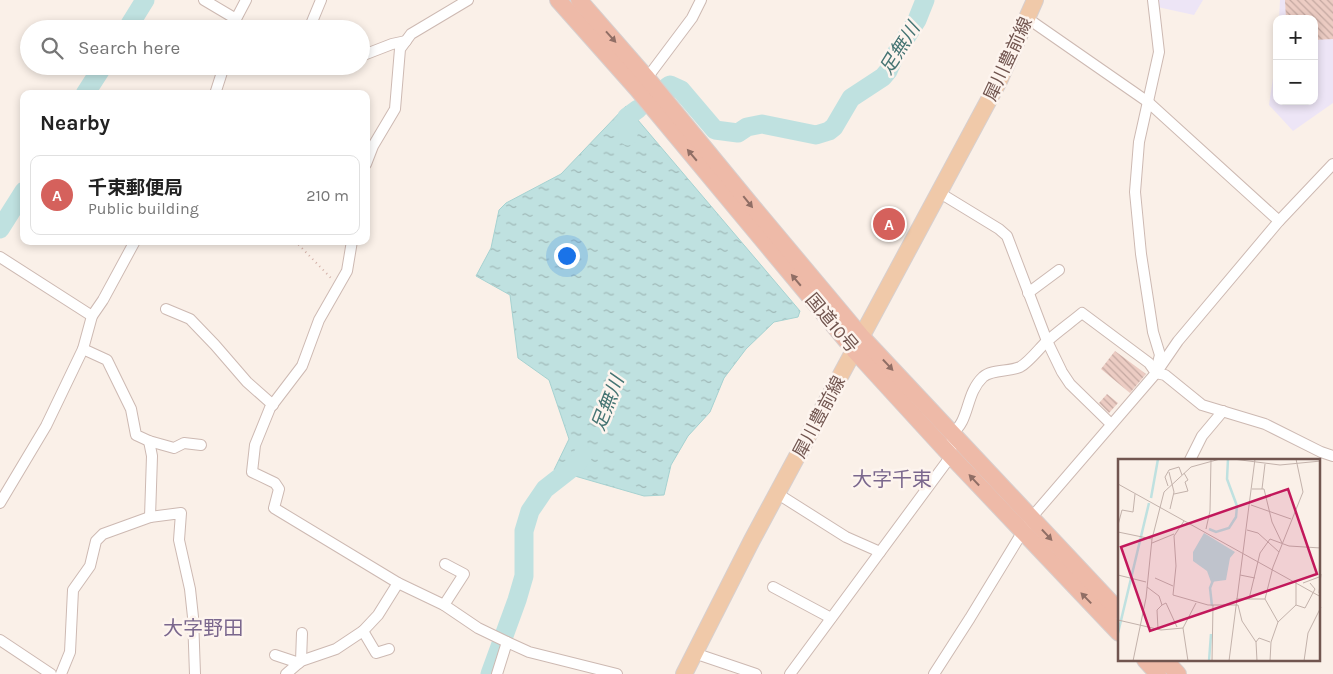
<!DOCTYPE html>
<html lang="en">
<head>
<meta charset="utf-8">
<style>
  :root { --surface:#fff; --page:#f6f6f6; --text:#222; --muted:#767676; --line:#e0e0e0; --accent:#d5615c }
  body { margin:0; font-family:Karla,"Noto Sans JP",sans-serif; background:var(--page); color:var(--text) }
  .controls { position:absolute; right:15px; top:15px; display:grid; overflow:hidden; border-radius:10px; box-shadow:0 2px 8px #0003 }
  .controls button { width:45px; height:45px; display:grid; place-items:center; padding:0; border:0; border-bottom:1px solid var(--line); background:var(--surface); color:var(--text); font:25px sans-serif }
  .you { position:absolute; left:566px; top:255px; width:18px; height:18px; margin:-12px; border:4px solid #fff; border-radius:50%; background:#1a73e8; box-shadow:0 0 0 8px #1a73e833 }
  .badge { display:grid; place-items:center; width:32px; height:32px; border-radius:50%; background:var(--accent); color:#fff; font-size:16px; font-weight:700 }
  .pin { position:absolute; translate:-50% -50%; border:2px solid #fff; box-shadow:0 1px 5px #0006 }
  .list { margin:0; padding:0; list-style:none }
  h2 { display:flex; justify-content:space-between; align-items:center; height:65px; margin:0; padding:0 20px; font-size:21px }
  h2 small { font-size:16px; font-weight:400; color:var(--muted) }
  .list li { display:grid; grid-template-columns:32px 1fr auto; gap:15px; align-items:center; box-sizing:border-box; height:80px; margin:0 10px 10px; padding:0 10px; border:1px solid var(--line); border-radius:10px }
  .list b { display:block; font-size:19px; white-space:nowrap }
  .list p { margin:0; font-size:16px; white-space:nowrap; color:var(--muted) }
  .list em { font-size:16px; font-style:normal; color:var(--muted) }
  .icon { flex:none; width:28px; height:28px; fill:none; stroke:currentColor; stroke-width:2; stroke-linecap:round; stroke-linejoin:round }
  .map { position:relative; flex:none; width:1333px; height:674px; overflow:hidden }
  .search { position:absolute; background:var(--surface); box-shadow:0 2px 8px #0003; left:20px; top:20px; width:350px; height:55px; display:flex; align-items:center; gap:12px; box-sizing:border-box; padding:0 18px; border-radius:28px; color:var(--muted); font-size:19px }
  .panel { position:absolute; background:var(--surface); box-shadow:0 2px 8px #0003; left:20px; top:90px; width:350px; height:155px; border-radius:10px }
  .map>svg:first-child { display:block }
  .education { fill:#ede5f6 }
  .water { fill:url(#water-ripples); stroke:#a6d2d1 }
  .lines { fill:none; stroke-linecap:round; stroke-linejoin:round }
  .river { stroke:#bfe1e0; stroke-width:19 }
  .building { fill:url(#building-back-hatch) }
  .minor-casing { stroke:#cdb9b2; stroke-width:12 }
  .primary-casing { stroke:#d7cfce; stroke-width:18 }
  .trunk-casing { stroke:#d7cfce; stroke-width:18 }
  .path { stroke:#d1afa6; stroke-width:2; stroke-dasharray:1 4; stroke-linecap:butt }
  .minor { stroke:#fff; stroke-width:10 }
  .primary { stroke:#f0c9a9; stroke-width:16 }
  .trunk { stroke:#eebaa8; stroke-width:16 }
  .oneway { fill:#906e65 }
  .labels { text-anchor:middle; stroke-width:5; stroke-linejoin:round; paint-order:stroke }
  .street-label { font-size:18px; fill:#71554f; stroke:#fdf4ee }
  .water-label { font-size:19px; font-style:italic; fill:#457473; stroke:#fdf4ee }
  .quarter-label { font-size:20px; fill:#7a678d; stroke:#fdf4ee }
  .inset-river { fill:none; stroke:#bfe1e0; stroke-width:2.5 }
  .inset-road { fill:none; stroke:#c3b2ab; stroke-width:1 }
  .view { fill:#c2185b; fill-opacity:0.15; stroke:#c2185b; stroke-width:2.5 }
  .inset-edge { fill:none; stroke:#71554f; stroke-width:2.5 }
</style>
</head>
<body>
<div class="map">
<svg width="1333" height="674" viewBox="0 0 1333 674">
  <defs>
    <pattern id="water-ripples" width="26" height="14" patternUnits="userSpaceOnUse" patternTransform="scale(1.25)"><rect width="26" height="14" fill="#bfe1e0"/><path d="M2 4q2-2 4 0t4 0M15 11q2-2 4 0t4 0" fill="none" stroke="#a0b9b8"/></pattern>
    <pattern id="building-back-hatch" width="6" height="6" patternUnits="userSpaceOnUse" patternTransform="scale(1.25)"><rect width="6" height="6" fill="#ecccc3"/><path d="M-1 5l2 2M0 0l6 6M5-1l2 2" fill="none" stroke="#c4a8a1"/></pattern>
  </defs>
  <rect width="100%" height="100%" fill="#faf0e8"/>
  <g class="education">
    <path d="M1153 0H1203L1194 15 1153 6Z"/>
    <path d="M1280 0H1333V103L1293 131 1269 105 1277 51V101H1314V19H1279Z"/>
  </g>
  <path class="water" d="M626 106 800 311 798 317 774 322 746 349 724 378 710 412 688 436 671 465 664 495 644 496 554 470 569 439 549 380 518 358 510 295 476 276 491 248 499 210 506 203 561 174Z"/>
  <g class="lines">
    <g class="river">
      <path d="M127 29 145 0"/>
      <path d="M667 87 670 85 681 90 715 130 738 133 747 127 762 124 816 135 829 131 834 127 851 98 883 77 888 71 895 55 917 20 925 0"/>
      <path d="M85 94 103 66"/>
      <path d="M628 136 627 117 638 109"/>
      <path d="M0 229 24 191"/>
      <path d="M490 674 517 600 524 576V531L530 511 545 489 577 464 583 455"/>
    </g>
  </g>
  <g class="building">
    <path d="M1285 0H1333V39L1314 40V19H1286Z"/>
    <path d="M1115 351 1146 374 1130 393 1101 369Z"/>
    <path d="M1107 394 1118 403 1109 413 1099 403Z"/>
  </g>
  <g class="lines">
    <defs>
      <g id="minor">
        <path d="M204 0 236 19"/>
        <path d="M1153 0 1159 52 1139 142 1135 192 1141 254 1153 332 1160 355 1157 367"/>
        <path d="M1027 18 1148 102 1279 221"/>
        <path d="M234 29 236 19 246 0"/>
        <path d="M309 29 321 0"/>
        <path d="M361 56 392 44 406 41"/>
        <path d="M647 78 692 18 701 0"/>
        <path d="M215 94 224 66"/>
        <path d="M366 164 373 146 395 109 400 49 411 34 468 0"/>
        <path d="M940 193 999 229 1007 236 1047 341 1062 372 1070 384 1111 424"/>
        <path d="M352 241 347 271 319 320 302 366 270 408 255 445 252 472 275 483 279 489 274 508 398 583 444 605 478 628 507 642 529 652 617 674"/>
        <path d="M0 257 92 316"/>
        <path d="M1028 293 1059 270"/>
        <path d="M166 309 190 319 215 345 247 382 273 405"/>
        <path d="M83 349 107 360 131 409 136 435 149 441 174 448 184 443 201 445"/>
        <path d="M149 441 152 456 150 517"/>
        <path d="M1190 460 1202 436 1223 411"/>
        <path d="M778 494 846 537 880 552"/>
        <path d="M0 503 46 426 83 349 92 316 103 300 135 241"/>
        <path d="M773 587 831 618"/>
        <path d="M444 605 464 574 445 564"/>
        <path d="M363 631 376 653 389 649"/>
        <path d="M0 640 51 674"/>
        <path d="M694 653 756 674"/>
        <path d="M275 655 299 663"/>
        <path d="M301 661 302 633"/>
        <path d="M61 674 70 652 73 590 90 566 96 541 103 534 150 517 181 513 179 540 190 589 193 617 195 674"/>
        <path d="M286 674 301 661 336 649 363 631 378 615 398 583"/>
        <path d="M497 674 507 642"/>
        <path d="M790 674 951 456 952 433C970 421 965 394 983 377 992 369 1009 372 1020 367 1028 363 1039 349 1045 343 1057 332 1070 323 1082 313L1149 363 1156 373 1165 375 1202 405 1265 424 1321 452 1333 456"/>
        <path d="M934 674 970 618 1031 518 1156 373 1178 341 1279 221 1333 164"/>
      </g>
      <path id="primary" d="M684 674 752 540 999 81 1035 0"/>
      <g id="trunk">
        <path d="M558 0 637 89 854 350 951 456 1119 633"/>
        <path d="M579 0 647 78 753 207 861 336 1119 611"/>
        <path d="M1145 660 1158 674"/>
        <path d="M1165 660 1178 674"/>
      </g>
    </defs>
    <use href="#minor" class="minor-casing"/>
    <use href="#primary" class="primary-casing"/>
    <use href="#trunk" class="trunk-casing"/>
    <path class="path" d="M295 241 332 279"/>
    <use href="#minor" class="minor"/>
    <use href="#primary" class="primary"/>
    <use href="#trunk" class="trunk"/>
  </g>
  <defs><path id="oneway-solid" d="M-6-.8H1V-3.2L6.5 0L1 3.2V.8H-6Z" transform="scale(1.25)"/></defs>
  <g class="oneway">
    <use href="#oneway-solid" transform="translate(611 37) rotate(48)"/>
    <use href="#oneway-solid" transform="translate(692 155) rotate(-130)"/>
    <use href="#oneway-solid" transform="translate(748 202) rotate(51)"/>
    <use href="#oneway-solid" transform="translate(796 280) rotate(-130)"/>
    <use href="#oneway-solid" transform="translate(888 365) rotate(47)"/>
    <use href="#oneway-solid" transform="translate(974 480) rotate(-133)"/>
    <use href="#oneway-solid" transform="translate(1047 535) rotate(47)"/>
    <use href="#oneway-solid" transform="translate(1086 598) rotate(-134)"/>
  </g>
  <g class="labels">
    <g class="street-label">
      <text transform="translate(1008 59) rotate(-65)" y="6">犀川豊前線</text>
      <text transform="translate(832 323) rotate(50)" y="6">国道10号</text>
      <text transform="translate(819 417) rotate(-62)" y="6">犀川豊前線</text>
    </g>
    <g class="water-label">
      <text transform="translate(899 48) rotate(-58)" y="7">足無川</text>
      <text transform="translate(607 403) rotate(-69)" y="7">足無川</text>
    </g>
    <g class="quarter-label">
      <text x="892" y="486">大字千束</text>
      <text x="203" y="635">大字野田</text>
    </g>
  </g>
  <g transform="translate(1118 459)">
    <rect width="202" height="202" fill="#faf0e8"/>
    <path d="M86 74 117 93 112 99 108 121 93 123 89 112 75 102V93Z" fill="#bfe1e0"/>
    <path class="inset-river" d="M33 39 40 0M91 70 98 73 111 69 118 58 119 47 109 20 110 0M94 147 92 129 96 119M0 174 31 44M91 202 93 175"/>
    <path class="inset-road" d="M115 0 162 6 203 2M51 13 56 33 52 50M0 25 203 138M50 27 47 18 51 11 61 8 64 16M134 30H146L154 63 164 84M144 30 147 5M56 35 70 32 67 23 70 21 66 14M133 46 173 60M66 62 56 77 58 107 55 136 90 146H120L124 162 138 183 139 202M0 66 4 51 15 53 17 35M88 70 92 52 93 0M129 71 140 74 161 93M0 73 34 80M34 84 56 75M0 116 28 123M122 116 137 119M37 119 55 127M185 124 201 118M29 128 41 137 44 146M201 134 203 115M118 140H147M131 140 142 94 152 80 171 87 203 89M44 146 48 144 59 168M178 146 187 149 197 130 192 124M0 161 43 171 65 169M160 163 147 140 155 108 185 33 178 0M40 170 39 151 44 146M138 183 141 179 152 183M15 202 28 139 34 80 46 33 73 8 102 0M70 202 65 169 78 144M94 202 95 146M111 202 137 0M152 202 153 183 160 163 178 146V123M186 202 190 174 203 148"/>
    <path class="view" d="M170 30 199 115 32 172 3 88Z"/>
    <rect width="202" height="202" class="inset-edge"/>
  </g>
</svg>
<div class="controls">
<button>+</button>
<button>−</button>
</div>
<div class="you"></div>
<div class="pin badge" style="left:889px;top:224px">A</div>
<div class="search"><svg class="icon" aria-label="search" viewBox="0 0 24 24"><circle cx="10" cy="10" r="6"/><path d="M15 15l6 6"/></svg>Search here</div>
<section class="panel">
<h2>Nearby<small></small></h2>
<ul class="list">
<li><span class="badge">A</span><div><b>千束郵便局</b><p>Public building</p></div><em>210 m</em></li>
</ul>
</section>
</div>
</body>
</html>
